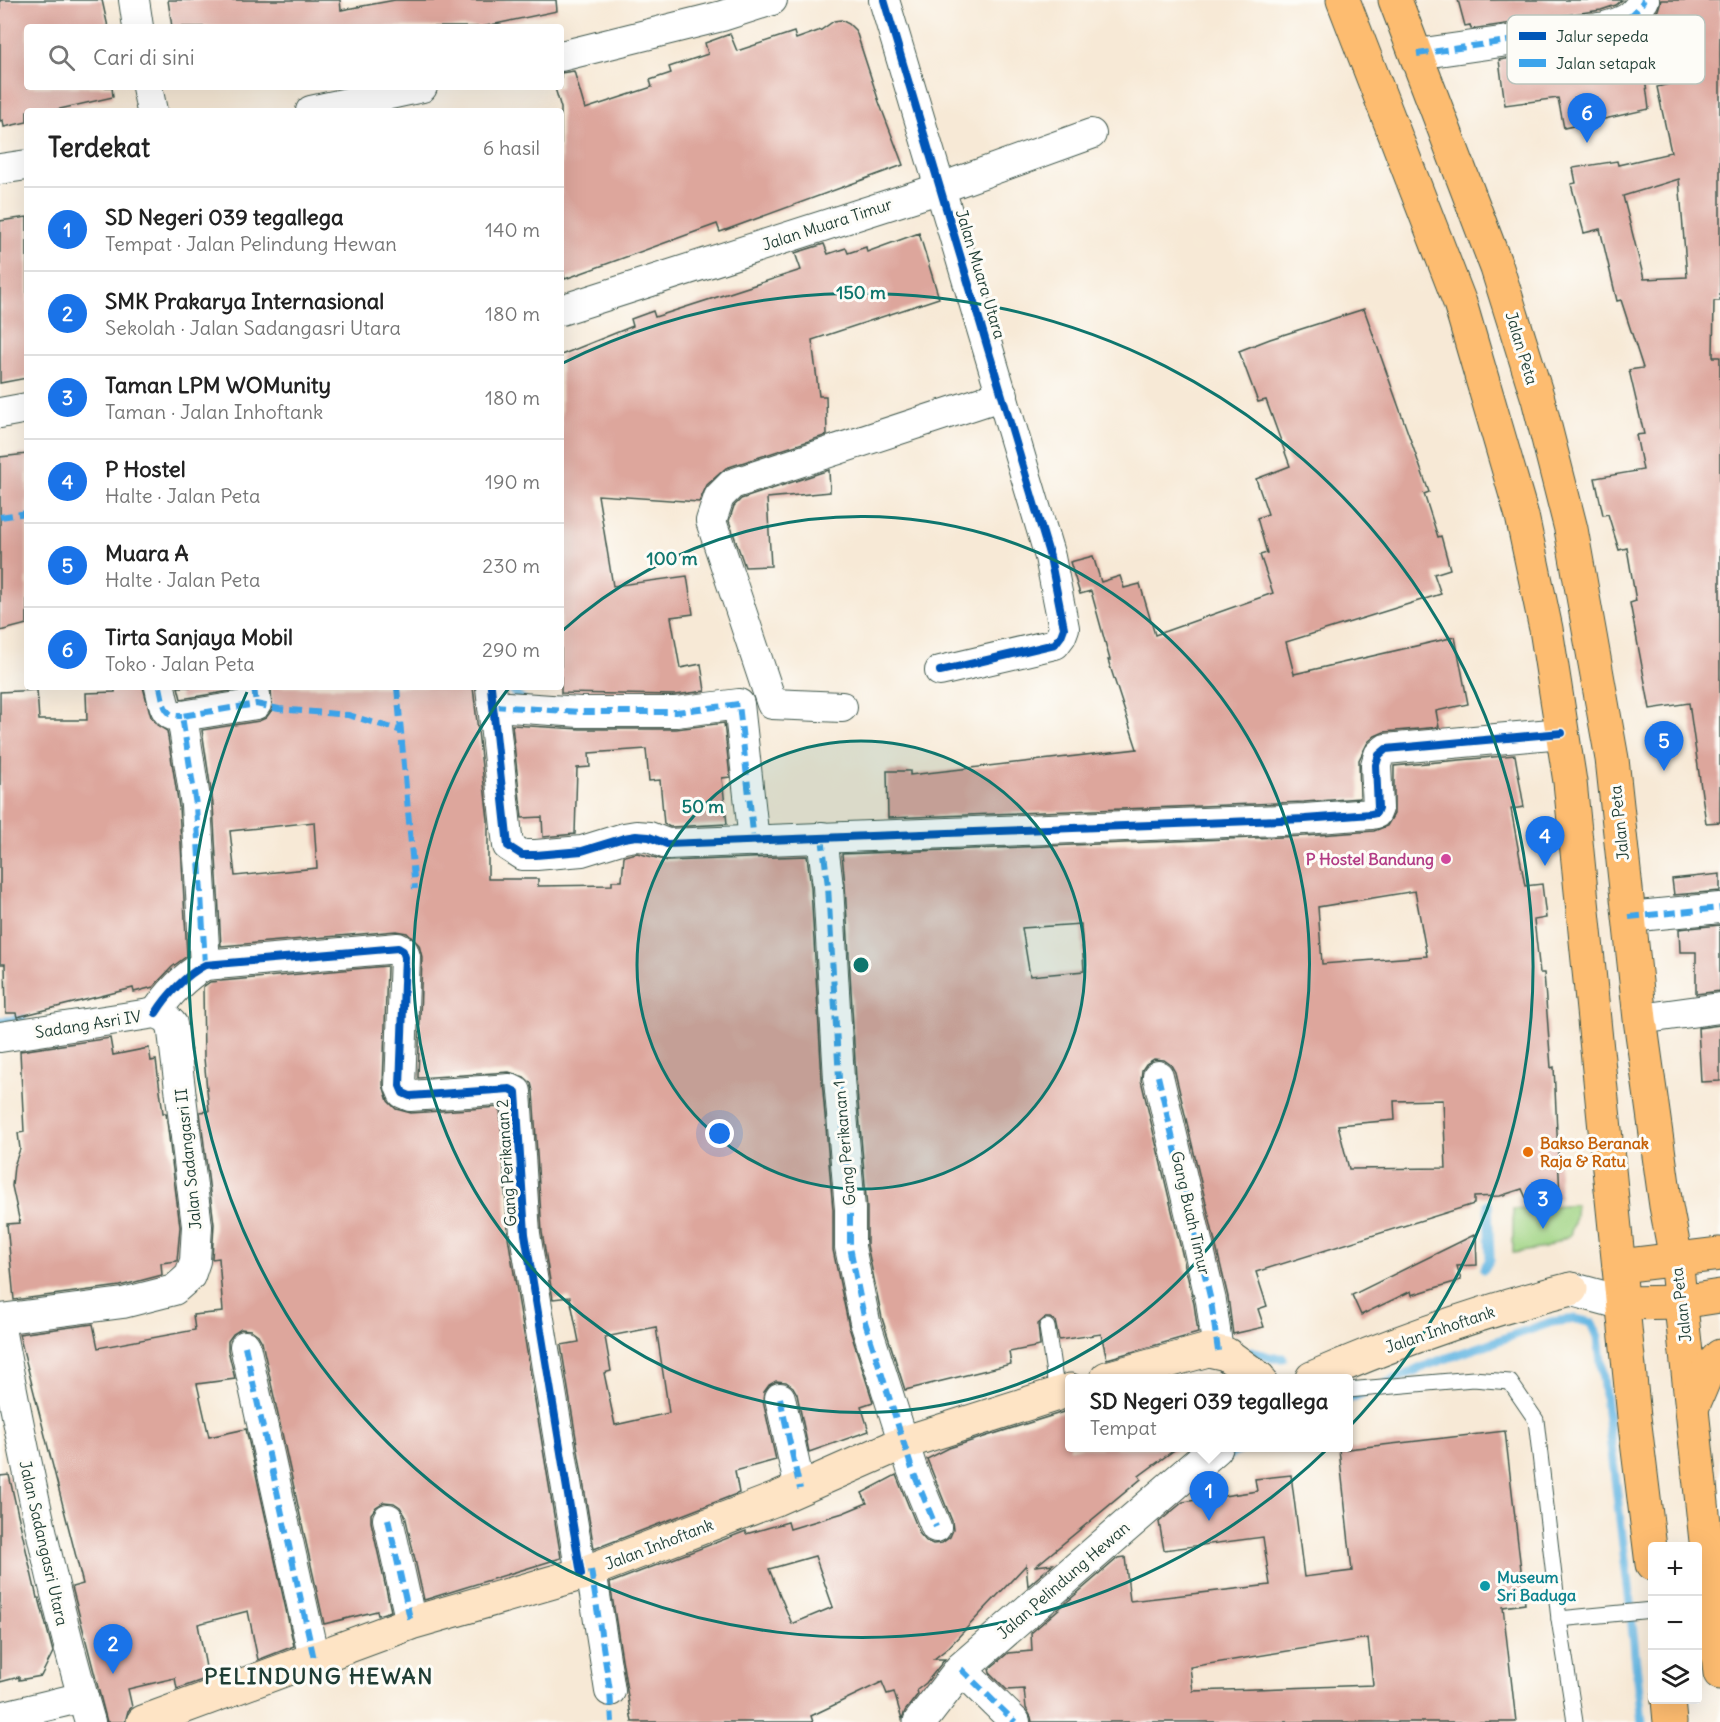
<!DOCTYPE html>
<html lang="id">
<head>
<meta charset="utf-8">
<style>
  :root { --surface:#fff; --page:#f2f2f2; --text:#222; --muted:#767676; --line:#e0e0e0; --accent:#1a73e8 }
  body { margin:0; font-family:Delius,sans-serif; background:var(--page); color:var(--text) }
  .controls { position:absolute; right:18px; bottom:18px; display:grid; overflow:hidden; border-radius:6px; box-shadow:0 6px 24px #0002 }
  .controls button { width:54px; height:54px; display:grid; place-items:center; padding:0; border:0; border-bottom:2px solid var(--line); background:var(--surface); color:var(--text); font:30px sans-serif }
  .you { position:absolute; left:720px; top:1134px; width:21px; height:21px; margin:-15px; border:4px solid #fff; border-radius:50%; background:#1a73e8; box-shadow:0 0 0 9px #1a73e833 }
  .badge { display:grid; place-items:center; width:39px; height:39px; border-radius:50%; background:var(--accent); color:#fff; font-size:20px; font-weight:700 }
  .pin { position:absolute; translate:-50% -50px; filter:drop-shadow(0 2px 3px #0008) }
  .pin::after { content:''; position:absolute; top:32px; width:21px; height:18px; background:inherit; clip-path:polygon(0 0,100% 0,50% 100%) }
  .popup { position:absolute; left:1065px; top:1374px; width:288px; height:78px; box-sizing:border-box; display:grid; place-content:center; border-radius:6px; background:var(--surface); filter:drop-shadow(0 2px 4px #0005); font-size:20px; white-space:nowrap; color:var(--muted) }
  .popup b { font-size:22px; color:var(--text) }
  .popup::after { content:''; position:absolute; left:50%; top:100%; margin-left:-12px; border:12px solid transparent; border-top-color:var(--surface) }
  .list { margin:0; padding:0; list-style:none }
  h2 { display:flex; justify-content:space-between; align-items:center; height:78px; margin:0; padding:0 24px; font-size:26px }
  h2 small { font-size:20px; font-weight:400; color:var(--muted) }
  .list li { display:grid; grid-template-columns:39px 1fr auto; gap:18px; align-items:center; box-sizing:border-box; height:84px; padding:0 24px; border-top:2px solid var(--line) }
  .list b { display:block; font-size:22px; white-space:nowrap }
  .list p { margin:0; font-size:20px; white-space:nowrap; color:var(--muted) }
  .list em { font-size:20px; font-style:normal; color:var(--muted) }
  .icon { flex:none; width:33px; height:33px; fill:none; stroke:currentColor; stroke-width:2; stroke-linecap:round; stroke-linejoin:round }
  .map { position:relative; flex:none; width:1720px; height:1722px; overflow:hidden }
  .search { position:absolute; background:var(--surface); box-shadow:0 6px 24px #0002; left:24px; top:24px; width:540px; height:66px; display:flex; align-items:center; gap:15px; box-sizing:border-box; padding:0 21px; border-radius:6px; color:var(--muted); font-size:22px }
  .panel { position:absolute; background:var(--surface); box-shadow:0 6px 24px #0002; left:24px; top:108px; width:540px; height:582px; border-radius:6px }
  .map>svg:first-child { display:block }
  .garden { fill:#a0d484; stroke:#60885c; stroke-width:1.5 }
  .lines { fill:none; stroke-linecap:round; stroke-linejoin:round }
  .stream { stroke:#68b8e3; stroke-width:9 }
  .building { fill:#dda69c; fill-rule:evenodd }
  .service-casing { stroke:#3f574c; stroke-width:17 }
  .minor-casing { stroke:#3f574c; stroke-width:32 }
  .tertiary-casing { stroke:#3f574c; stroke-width:35 }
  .secondary-casing { stroke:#3f574c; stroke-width:35 }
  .primary-casing { stroke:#3f574c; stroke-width:35 }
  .service { stroke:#fff; stroke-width:15 }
  .minor { stroke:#fff; stroke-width:30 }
  .tertiary { stroke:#fff; stroke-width:33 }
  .secondary { stroke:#fee4c5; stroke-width:33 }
  .primary { stroke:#fdbc6f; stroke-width:33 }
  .quiet { stroke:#3da4eb; stroke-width:6; stroke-dasharray:12 6; stroke-linecap:butt }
  .cycleway-casing { stroke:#fdfcf7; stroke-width:11 }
  .cycleway { stroke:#0057b8; stroke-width:8 }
  .ring { fill:none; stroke:#0f766e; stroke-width:3 }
  .hotel-dot { fill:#d1479c; stroke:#fdfcf7; stroke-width:2 }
  .food-dot { fill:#e8710a; stroke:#fdfcf7; stroke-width:2 }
  .culture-dot { fill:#0f9aa8; stroke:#fdfcf7; stroke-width:2 }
  .labels { text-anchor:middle; stroke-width:6; stroke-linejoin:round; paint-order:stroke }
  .street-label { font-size:16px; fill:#1f3d34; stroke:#fdfcf7 }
  .hotel-label { font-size:16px; font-weight:bold; fill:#b23c85; stroke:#fdfcf7; text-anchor:end }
  .food-label { font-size:16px; font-weight:bold; fill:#c56008; stroke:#fdfcf7; text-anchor:start }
  .culture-label { font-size:16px; font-weight:bold; fill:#0d838f; stroke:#fdfcf7; text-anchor:start }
  .district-label { font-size:22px; font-weight:bold; letter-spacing:1.5px; fill:#1f3d34; stroke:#fdfcf7 }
  .key { fill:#fdfcf7; stroke:#bac3bc; stroke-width:1.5 }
  .key-label { font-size:16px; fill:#1f3d34 }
  .centre { fill:#0f766e; stroke:#fdfcf7; stroke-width:3 }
  .ring-label { font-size:18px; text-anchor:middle; font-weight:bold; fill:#0f766e; stroke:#fdfcf7; stroke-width:6; stroke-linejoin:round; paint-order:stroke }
</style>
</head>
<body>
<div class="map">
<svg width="1720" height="1722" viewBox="0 0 1720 1722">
  <rect width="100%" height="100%" fill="#fdfcf7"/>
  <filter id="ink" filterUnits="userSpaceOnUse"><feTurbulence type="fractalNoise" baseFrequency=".0167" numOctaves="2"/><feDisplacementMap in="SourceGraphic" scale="12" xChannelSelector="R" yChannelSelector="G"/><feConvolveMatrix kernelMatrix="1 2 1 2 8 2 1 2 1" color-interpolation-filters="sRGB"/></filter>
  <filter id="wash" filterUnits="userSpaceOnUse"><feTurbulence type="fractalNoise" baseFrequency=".008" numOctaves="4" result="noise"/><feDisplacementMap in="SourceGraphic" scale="24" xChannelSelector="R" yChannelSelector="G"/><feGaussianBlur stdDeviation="1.35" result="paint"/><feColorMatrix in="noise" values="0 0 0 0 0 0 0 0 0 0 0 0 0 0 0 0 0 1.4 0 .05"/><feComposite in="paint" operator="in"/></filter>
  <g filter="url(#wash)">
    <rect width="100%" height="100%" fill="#f7e9d6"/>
    <path class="garden" d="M1576 1204 1574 1223 1570 1235 1545 1248 1513 1253V1209Z"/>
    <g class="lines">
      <g class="stream">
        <path d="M509 687 519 698 522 699"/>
        <path d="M0 1022 22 1019"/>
        <path d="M1484 1269 1490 1259 1488 1204"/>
        <path d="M1252 1351 1272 1358H1283"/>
        <path d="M1387 1383 1430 1364 1552 1322 1576 1319 1592 1323 1598 1337 1631 1611"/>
        <path d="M1348 1399 1365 1392"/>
        <path d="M1222 1459 1244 1448"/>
        <path d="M1631 1614 1642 1722"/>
      </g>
    </g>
    <g id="blocks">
      <g class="building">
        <path d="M0 0H102L108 27H27V87H112L113 97 51 111H27V122L4 127 3 120 0 121Z"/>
        <path d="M168 0H340L341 10 395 0H556L557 11 481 27H172Z"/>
        <path d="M1458 0H1622L1616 5 1601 10 1471 29 1470 25 1465 26Z"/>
        <path d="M1661 0H1720V301H1714L1713 357H1720V822L1706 823 1689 703 1650 709 1630 603 1636 601 1627 548 1619 550 1608 514 1603 515 1595 478 1643 470 1636 435 1644 434 1629 370 1643 368 1621 300 1617 301 1600 229 1584 233 1571 184 1576 183 1573 168 1617 161 1618 165 1666 154V153L1671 152 1657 87 1697 77 1698 22 1640 30 1658 10ZM1679 179 1687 277 1644 279 1623 196Z"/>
        <path d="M841 20 849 24 856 31 879 102 903 165 720 232 717 224 565 279 561 266V108L555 88 561 87V73L574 71 585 109 652 87 650 80 671 73 669 67 708 54 705 43 730 34 737 51 794 32 796 39 821 30 834 21Z"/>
        <path d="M1639 31 1649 109 1564 128 1558 98 1505 105 1499 60 1608 44 1625 39Z"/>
        <path d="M27 217V378L0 383V221Z"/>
        <path d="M919 233 939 298 812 340 819 396H826L827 435 726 468 707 485 699 502 598 495 613 586 687 576 693 614 671 617 680 668 701 664 705 691 675 695 561 693V355L633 326 631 319 653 311 655 317 801 270 795 253 824 244 828 254 846 248 848 253 866 247 867 252Z"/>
        <path d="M1364 309 1429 492 1424 494 1438 537 1441 536 1450 569 1434 574 1441 594 1286 642 1294 674 1455 637 1468 704 1436 711 1439 727 1384 732 1375 736 1368 742 1359 760 1360 798 1304 802 888 818 887 771H910V775L1137 749 1108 660H1110L1091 591 1080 594 1070 562 1093 556 1101 582 1120 576 1124 588 1140 584 1155 635 1273 593 1260 555 1267 553 1257 518 1268 514 1256 479 1290 466 1266 400 1258 402 1239 351 1270 339Z"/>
        <path d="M27 454V624L0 631V457Z"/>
        <path d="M829 470 830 492 767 498 771 566 745 567 729 521 734 506 741 499Z"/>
        <path d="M115 687H143L151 717 157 725 167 731 179 807 187 956 172 967 153 987 134 992 133 988 17 1017 16 1013H6L5 964H0V692L37 690 39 720H87L86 693 115 692Z"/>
        <path d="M178 687H237V690L181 699Z"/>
        <path d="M271 687H473L488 820V879H538V886L612 885V881H622L624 856 637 853 668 861 807 856 811 888 822 1080 833 1210V1250L849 1327 873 1402 861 1406 869 1431 809 1452 797 1394 793 1387 786 1382 776 1381 769 1385 764 1392 763 1401 776 1460 735 1471 739 1493 594 1549 561 1345 579 1342 570 1297 553 1299 542 1232 533 1091 531 1083 524 1077 509 1072 418 1078 422 957 419 945 407 933 396 931 221 946 213 804 202 730 259 721 266 718 272 710ZM314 822 317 868 235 876 230 831ZM656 1327 669 1413 615 1425 604 1373 611 1371 605 1337Z"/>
        <path d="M724 723 730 777 722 778 727 824 670 827 664 824 660 780 649 781 646 749 589 753 590 767 577 768 575 834 543 837 542 817 522 818 512 725 580 729H676Z"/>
        <path d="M1515 755 1524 807 1511 809 1525 886 1542 884 1546 918 1534 920 1540 973H1544L1551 1068 1554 1067 1560 1197 1527 1200 1522 1189 1500 1196 1474 1197V1204L1256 1272 1267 1306 1258 1309 1264 1327 1233 1334 1228 1297 1175 1072 1171 1065 1164 1060 1154 1059 1146 1064 1142 1070 1141 1080 1194 1304 1198 1333 1107 1359 1101 1334 1059 1340 1055 1321 1050 1318H1045L1038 1324 1040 1346 1009 1352 1011 1364 905 1390 882 1318 867 1245V1208L856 1078 845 885 842 854 1306 836 1374 831 1387 826 1394 814V766ZM1415 891 1427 956 1322 964 1318 907ZM1081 924 1084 971 1030 976 1022 928ZM1443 1100 1446 1168 1349 1169 1338 1125 1395 1120 1394 1101Z"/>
        <path d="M1720 874V891L1674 895 1672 879Z"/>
        <path d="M1720 925V991L1696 994V952H1680L1679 929Z"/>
        <path d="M387 966 383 1085 388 1101 396 1109 411 1113 500 1107 508 1237 561 1558 424 1600 405 1515 400 1507 394 1503 384 1502 376 1507 371 1514V1522L391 1611 378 1615 377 1611 324 1624 262 1342 258 1335 251 1330 241 1329 233 1334 228 1341V1350L235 1379 197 1384 209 1437 246 1429 294 1646 258 1660 248 1611 198 1624 208 1678 177 1689 175 1678 128 1689 132 1707 128 1711 125 1722H107L72 1587 83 1584 19 1334 93 1324 98 1348 195 1330 193 1315 223 1312 219 1258 212 1259 214 1224 200 1112 209 1111 204 1058 203 987 210 982Z"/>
        <path d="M1720 1025V1081L1701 1082 1698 1028Z"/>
        <path d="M110 1038 113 1055 149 1048 151 1061 156 1060 163 1113H166L180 1227 177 1261 161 1263 162 1275 120 1286 14 1300 7 1224 20 1223 12 1186 14 1166 20 1149 18 1133 24 1132 20 1051Z"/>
        <path d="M1476 1234 1477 1265 1457 1266 1461 1280 1412 1295 1411 1291 1361 1315 1352 1295Z"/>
        <path d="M1070 1410V1448H1177L1139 1476 1141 1479 1036 1566 1053 1564 1028 1586 1026 1565 948 1648 934 1659H945L926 1683 917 1690 918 1694 905 1711 902 1719 894 1692 887 1694 882 1682 811 1716 813 1722H632L610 1583 746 1531V1534L788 1522 790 1529 843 1513 867 1503 862 1493 896 1475 920 1534 926 1541 933 1544 942 1543 950 1537 953 1530 952 1521 927 1459 949 1448ZM815 1556 833 1607 792 1624 769 1569Z"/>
        <path d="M1505 1431 1525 1604 1503 1607 1516 1722H1032L1031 1717 1026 1708 1024 1689 1007 1690 990 1673 989 1669 1008 1653 1032 1651 1031 1633 1118 1558 1125 1557 1130 1601 1270 1585 1263 1537 1164 1550 1159 1522 1183 1502 1257 1491 1255 1479 1291 1475 1304 1577 1352 1571 1339 1450ZM1368 1638 1373 1685 1193 1691 1190 1667Z"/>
        <path d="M9 1475 37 1598H39L53 1652 41 1676 19 1680V1677L0 1682V1476Z"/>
      </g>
    </g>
  </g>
  <g filter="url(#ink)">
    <use href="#blocks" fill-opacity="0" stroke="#3f574c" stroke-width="1.5"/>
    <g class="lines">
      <defs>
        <g id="service">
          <path d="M1047 1327 1057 1394"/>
          <path d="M1348 1390 1473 1379 1510 1382 1536 1420 1559 1619 1652 1610"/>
          <path d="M1559 1619 1575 1722"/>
        </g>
        <g id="minor">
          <path d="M134 0 138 27"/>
          <path d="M884 0 1050 557 1064 628 1061 636 1055 644 940 671"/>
          <path d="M1417 54 1605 27C1626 21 1632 18 1644 0"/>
          <path d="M561 56 722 16 772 0"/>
          <path d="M147 87 152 111"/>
          <path d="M311 111 422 87"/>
          <path d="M0 169 27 165"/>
          <path d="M561 310 941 188 1091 134"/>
          <path d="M0 413 27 408"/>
          <path d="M160 687C164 703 163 717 182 716"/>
          <path d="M491 687 508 846 522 855H536L582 851 624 838 636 836 649 837 667 844 1305 819 1371 814 1376 813 1378 808 1376 765 1379 755 1386 749 1562 733"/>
          <path d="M493 706 580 712H676L739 704 754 841"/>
          <path d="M842 707 772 704 711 521 719 497 732 484 1003 395"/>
          <path d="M822 837 828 886 839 1079 850 1209V1247L865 1322 912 1469 936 1527"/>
          <path d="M1629 917 1720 908"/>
          <path d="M205 965 196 805 182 716 256 704 254 687"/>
          <path d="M156 1013C167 995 186 975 205 965L398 948 403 951 405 957 400 1086 403 1093 410 1096 510 1089 516 1092 525 1234 581 1574"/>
          <path d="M1640 1019 1720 1008"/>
          <path d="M0 1037 156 1013 165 1017 172 1024 197 1226 195 1261 190 1276 174 1290 123 1303 0 1319"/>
          <path d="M1158 1076 1211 1301 1218 1351"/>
          <path d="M0 1328C25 1460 52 1592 90 1722"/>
          <path d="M245 1346 314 1659"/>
          <path d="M780 1398 800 1489"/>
          <path d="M388 1519 411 1623"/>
          <path d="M591 1570 610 1691"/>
          <path d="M961 1669 1015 1722"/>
          <path d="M0 1717 83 1697"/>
        </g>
        <g id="tertiary">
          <path d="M1571 1289 1623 1303"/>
          <path d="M920 1722 961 1669 1216 1448"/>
        </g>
        <g id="secondary">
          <path d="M1107 1378 1208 1350 1226 1354 1259 1378"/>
          <path d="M1312 1378C1395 1342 1482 1311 1571 1289"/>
          <path d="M143 1722 411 1623 581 1574 776 1499 903 1443 1070 1390"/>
        </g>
        <g id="primary">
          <path d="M1343 0 1460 303 1522 516 1546 629 1570 782 1634 1417 1652 1564"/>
          <path d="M1395 0 1497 268 1538 399 1571 529 1612 759 1640 1019 1666 1206 1676 1259 1720 1673"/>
          <path d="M1620 1266 1720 1254"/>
          <path d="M1623 1303 1681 1302 1720 1296"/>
          <path d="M1693 1406 1709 1368 1720 1356"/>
          <path d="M1668 1700 1670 1722"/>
        </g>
      </defs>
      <use href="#service" class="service-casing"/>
      <use href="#minor" class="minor-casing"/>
      <use href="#tertiary" class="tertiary-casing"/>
      <use href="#secondary" class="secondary-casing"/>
      <use href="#primary" class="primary-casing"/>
      <use href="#service" class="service"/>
      <use href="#minor" class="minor"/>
      <use href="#tertiary" class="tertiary"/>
      <use href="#secondary" class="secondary"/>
      <use href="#primary" class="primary"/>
      <g class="quiet">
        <path d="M1417 54 1605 27C1626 21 1632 18 1644 0"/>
        <path d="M0 517 27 513"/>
        <path d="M160 687C164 703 163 717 182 716"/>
        <path d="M254 687 256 704"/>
        <path d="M397 687 415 889"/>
        <path d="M493 706 580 712H676L739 704 754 841"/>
        <path d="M822 837 828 886 839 1079 850 1209V1247L865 1322 912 1469 936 1527"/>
        <path d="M1629 917 1720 908"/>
        <path d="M205 965 196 805 182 716 256 704 279 709 348 715 402 731"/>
        <path d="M1158 1076 1211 1301 1218 1351"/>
        <path d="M245 1346 314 1659"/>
        <path d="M780 1398 800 1489"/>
        <path d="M388 1519 411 1623"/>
        <path d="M591 1570 610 1691 612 1722"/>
        <path d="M961 1669 1015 1722"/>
      </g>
      <defs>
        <g id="cycleway">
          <path d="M884 0 1050 557 1064 628 1061 636 1055 644 940 671"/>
          <path d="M491 687 508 846 522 855H536L582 851 624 838 636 836 649 837 667 844 1305 819 1371 814 1376 813 1378 808 1376 765 1379 755 1386 749 1562 733"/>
          <path d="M156 1013C167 995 186 975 205 965L398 948 403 951 405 957 400 1086 403 1093 410 1096 510 1089 516 1092 525 1234 581 1574"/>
        </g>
      </defs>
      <use href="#cycleway" class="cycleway-casing"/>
      <use href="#cycleway" class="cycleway"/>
    </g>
  </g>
  <circle cx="861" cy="965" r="224" fill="#0f766e" fill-opacity=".12"/>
  <g class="ring">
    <circle cx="861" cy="965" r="224"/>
    <path d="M561 632A448 448 0 1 1 508 689"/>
    <path d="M561 364A672 672 0 1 1 247 692"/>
  </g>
  <circle class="hotel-dot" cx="1446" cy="859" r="6"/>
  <circle class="food-dot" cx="1528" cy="1152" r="6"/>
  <circle class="culture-dot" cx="1485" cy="1586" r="6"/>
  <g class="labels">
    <g class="street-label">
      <text transform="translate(827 224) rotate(-18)" y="6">Jalan Muara Timur</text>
      <text transform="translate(981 274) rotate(73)" y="6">Jalan Muara Utara</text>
      <text transform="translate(1522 348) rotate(73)" y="6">Jalan Peta</text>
      <text transform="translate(1619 823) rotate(-96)" y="6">Jalan Peta</text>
      <text transform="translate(88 1024) rotate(-9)" y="6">Sadang Asri IV</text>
      <text transform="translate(844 1143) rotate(-95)" y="6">Gang Perikanan 1</text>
      <text transform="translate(188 1159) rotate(-96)" y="6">Jalan Sadangasri II</text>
      <text transform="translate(506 1163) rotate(-94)" y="6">Gang Perikanan 2</text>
      <text transform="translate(1191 1213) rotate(77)" y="6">Gang Buah Timur</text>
      <text transform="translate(1681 1305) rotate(-97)" y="6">Jalan Peta</text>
      <text transform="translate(1440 1329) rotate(-19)" y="6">Jalan Inhoftank</text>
      <text transform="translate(44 1543) rotate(77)" y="6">Jalan Sadangasri Utara</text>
      <text transform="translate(659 1544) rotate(-21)" y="6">Jalan Inhoftank</text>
      <text transform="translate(1063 1580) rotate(-41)" y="6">Jalan Pelindung Hewan</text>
    </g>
    <g class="hotel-label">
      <text x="1434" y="865">P Hostel Bandung</text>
    </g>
    <g class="food-label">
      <text x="1540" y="1149">Bakso Beranak<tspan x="1540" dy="18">Raja &amp; Ratu</tspan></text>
    </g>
    <g class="culture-label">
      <text x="1497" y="1583">Museum<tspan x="1497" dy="18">Sri Baduga</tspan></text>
    </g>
    <g class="district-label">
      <text x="319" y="1684">PELINDUNG HEWAN</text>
    </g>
  </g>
  <rect x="1507" y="15" width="198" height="69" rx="9" class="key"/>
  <rect x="1519" y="32" width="27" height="8" fill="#0057b8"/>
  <rect x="1519" y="59" width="27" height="8" fill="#3da4eb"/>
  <g class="key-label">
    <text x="1556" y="42">Jalur sepeda</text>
    <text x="1556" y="69">Jalan setapak</text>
  </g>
  <circle cx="861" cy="965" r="9" class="centre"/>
  <g class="ring-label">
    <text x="861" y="299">150 m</text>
    <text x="672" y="565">100 m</text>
    <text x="703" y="813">50 m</text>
  </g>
</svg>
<div class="controls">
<button>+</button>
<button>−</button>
<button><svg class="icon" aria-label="layers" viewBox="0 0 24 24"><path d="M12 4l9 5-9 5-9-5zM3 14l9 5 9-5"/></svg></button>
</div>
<div class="you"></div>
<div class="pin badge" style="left:1209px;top:1521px">1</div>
<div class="popup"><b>SD Negeri 039 tegallega</b>Tempat</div>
<div class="pin badge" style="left:113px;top:1674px">2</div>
<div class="pin badge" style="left:1543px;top:1229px">3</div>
<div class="pin badge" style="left:1545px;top:866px">4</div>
<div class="pin badge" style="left:1664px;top:771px">5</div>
<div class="pin badge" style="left:1587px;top:143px">6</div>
<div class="search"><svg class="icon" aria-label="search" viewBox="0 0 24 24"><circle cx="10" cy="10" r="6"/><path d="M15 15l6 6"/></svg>Cari di sini</div>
<section class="panel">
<h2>Terdekat<small>6 hasil</small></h2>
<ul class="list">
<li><span class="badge">1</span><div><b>SD Negeri 039 tegallega</b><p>Tempat · Jalan Pelindung Hewan</p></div><em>140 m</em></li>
<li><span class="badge">2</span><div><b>SMK Prakarya Internasional</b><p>Sekolah · Jalan Sadangasri Utara</p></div><em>180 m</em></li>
<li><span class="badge">3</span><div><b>Taman LPM WOMunity</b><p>Taman · Jalan Inhoftank</p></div><em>180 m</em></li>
<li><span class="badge">4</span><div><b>P Hostel</b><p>Halte · Jalan Peta</p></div><em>190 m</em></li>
<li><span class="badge">5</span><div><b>Muara A</b><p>Halte · Jalan Peta</p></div><em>230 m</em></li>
<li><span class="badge">6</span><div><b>Tirta Sanjaya Mobil</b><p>Toko · Jalan Peta</p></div><em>290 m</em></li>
</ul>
</section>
</div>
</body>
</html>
